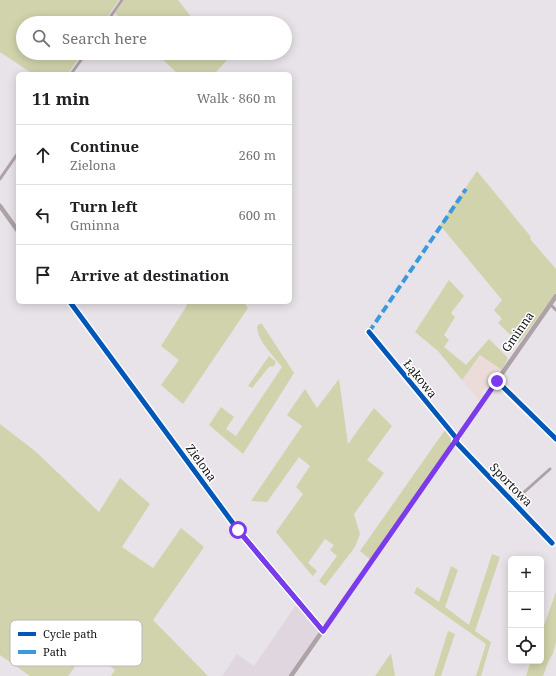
<!DOCTYPE html>
<html lang="en">
<head>
<meta charset="utf-8">
<style>
  :root { --surface:#fff; --page:#f2f2f2; --text:#202124; --muted:#757577; --line:#e0e0e0 }
  body { margin:0; font-family:"Noto Serif",serif; background:var(--page); color:var(--text) }
  .controls { position:absolute; right:12px; bottom:12px; display:grid; overflow:hidden; border-radius:6px; box-shadow:0 2px 10px #0003 }
  .controls button { width:36px; height:36px; display:grid; place-items:center; padding:0; border:0; border-bottom:1px solid var(--line); background:var(--surface); color:var(--text); font:20px sans-serif }
  .stop { position:absolute; width:12px; height:12px; margin:-9px; border:3px solid #7c3aed; border-radius:50%; background:#fff }
  .stop.end { background:#7c3aed; border-color:#fff; box-shadow:0 1px 4px #0008 }
  .list { margin:0; padding:0; list-style:none }
  h2 { display:flex; justify-content:space-between; align-items:center; height:52px; margin:0; padding:0 16px; font-size:17px }
  h2 small { font-size:13px; font-weight:400; color:var(--muted) }
  .list li { display:grid; grid-template-columns:26px 1fr auto; gap:12px; align-items:center; box-sizing:border-box; height:60px; padding:0 16px; border-top:1px solid var(--line) }
  .list b { display:block; font-size:15px; white-space:nowrap }
  .list p { margin:0; font-size:13px; white-space:nowrap; color:var(--muted) }
  .list em { font-size:13px; font-style:normal; color:var(--muted) }
  .icon { flex:none; width:22px; height:22px; fill:none; stroke:currentColor; stroke-width:2; stroke-linecap:round; stroke-linejoin:round }
  .map { position:relative; flex:none; width:556px; height:676px; overflow:hidden }
  .search { position:absolute; background:var(--surface); box-shadow:0 2px 10px #0003; left:16px; top:16px; width:276px; height:44px; display:flex; align-items:center; gap:10px; box-sizing:border-box; padding:0 14px; border-radius:22px; color:var(--muted); font-size:15px }
  .panel { position:absolute; background:var(--surface); box-shadow:0 2px 10px #0003; left:16px; top:72px; width:276px; height:232px; border-radius:6px }
  .map>svg:first-child { display:block }
  .commercial { fill:#ebdbd9 }
  .built { fill:#e0d6e0 }
  .green { fill:#d1d3ac }
  .lines { fill:none; stroke-linecap:round; stroke-linejoin:round }
  .street { stroke:#aea2a6; stroke-width:3 }
  .secondary { stroke:#ada2a6; stroke-width:4.5 }
  .quiet { stroke:#3b9adf; stroke-width:4; stroke-dasharray:8 4; stroke-linecap:butt }
  .cycleway-casing { stroke:#fff; stroke-width:8 }
  .cycleway { stroke:#0057b8; stroke-width:5 }
  .route { stroke:#7c3aed; stroke-width:5 }
  .labels { text-anchor:middle; stroke-width:3; stroke-linejoin:round; paint-order:stroke }
  .street-label { font-size:12px; fill:#161416; stroke:#fff }
  .key { fill:#fff; stroke:#b9b8b9; stroke-width:1 }
  .key-label { font-size:11px; fill:#161416 }
</style>
</head>
<body>
<div class="map">
<svg width="556" height="676" viewBox="0 0 556 676">
  <rect width="100%" height="100%" fill="#e8e3e8"/>
  <path class="commercial" d="M480 355 502 370 485 388 481 395 480 401 462 380Z"/>
  <path class="built" d="M296 605 320 632 289 676H222L237 654 254 666Z"/>
  <g class="green">
    <path d="M0 0H119L103 23H23V53H82L68 74H33L0 52Z"/>
    <path d="M124 0H178L196 23H126L115 13Z"/>
    <path d="M156 53H222L227 60 214 74H178Z"/>
    <path d="M477 171 531 237 530 239 556 269V293L519 343 498 323 502 319 494 310 502 300 440 225Z"/>
    <path d="M449 280 464 296 451 313 455 317 444 335 449 340 444 347 466 365 489 339 508 358 502 370 480 355 462 380 438 351 415 332Z"/>
    <path d="M188 302H244L248 308 183 404 161 385 179 360 161 346 186 307Z"/>
    <path d="M259 324H262L294 373 243 454 209 425 221 407 234 417 226 429 236 436 282 367C273 355 258 342 257 327Z"/>
    <path d="M269 356 276 362 274 366 269 367 252 388 248 386Z"/>
    <path d="M339 379 348 444 374 408 392 426 367 460 384 473 354 514 360 534 355 547 325 586 319 581 337 556 330 550 334 545 325 539 308 563 317 571 313 576 309 572 276 532 303 494 296 487 310 466 299 457 267 502 251 501 302 426 287 415 305 389 317 408Z"/>
    <path d="M0 424 35 451 99 512 120 478 150 504 122 547 153 568 181 528 204 547 153 620 208 676H111L115 670 106 663 113 652 104 644 114 630 106 625 68 676H30L0 655Z"/>
    <path d="M445 430 453 440 371 560 360 551Z"/>
    <path d="M492 554 500 557 475 631 491 642 481 676H476L486 644 414 593 417 587 439 602 451 566 458 570 445 607 469 625Z"/>
    <path d="M556 592V643L553 653 549 660 543 676H526L531 661H541V634Z"/>
    <path d="M448 631 455 634 441 676H434Z"/>
    <path d="M391 653 395 676H375Z"/>
  </g>
  <g class="lines">
    <g class="street">
      <path d="M106 23 122 0"/>
      <path d="M71 74 86 53"/>
      <path d="M0 179 18 153"/>
      <path d="M550 304 556 310"/>
      <path d="M369 332 457 439"/>
      <path d="M497 381 556 439"/>
      <path d="M455 441 552 543"/>
      <path d="M513 502 550 469"/>
    </g>
    <g class="secondary">
      <path d="M0 206 18 231"/>
      <path d="M70 302 238 530 323 631"/>
      <path d="M291 676 556 296"/>
    </g>
    <path class="quiet" d="M369 332 466 189"/>
    <defs>
      <g id="cycleway">
        <path d="M70 302 238 530 323 631"/>
        <path d="M369 332 457 439"/>
        <path d="M497 381 556 439"/>
        <path d="M455 441 552 543"/>
      </g>
    </defs>
    <use href="#cycleway" class="cycleway-casing"/>
    <use href="#cycleway" class="cycleway"/>
  </g>
  <g class="lines">
    <path class="route" d="M238 530 323 631 497 381"/>
  </g>
  <g class="labels">
    <g class="street-label">
      <text transform="translate(518 332) rotate(-55)" y="4">Gminna</text>
      <text transform="translate(420 379) rotate(51)" y="4">Łąkowa</text>
      <text transform="translate(201 463) rotate(54)" y="4">Zielona</text>
      <text transform="translate(511 485) rotate(46)" y="4">Sportowa</text>
    </g>
  </g>
  <rect x="10" y="620" width="132" height="46" rx="6" class="key"/>
  <rect x="18" y="632" width="18" height="4" fill="#0057b8"/>
  <rect x="18" y="650" width="18" height="4" fill="#3b9adf"/>
  <g class="key-label">
    <text x="43" y="638">Cycle path</text>
    <text x="43" y="656">Path</text>
  </g>
</svg>
<div class="controls">
<button>+</button>
<button>−</button>
<button><svg class="icon" aria-label="locate" viewBox="0 0 24 24"><circle cx="12" cy="12" r="6"/><path d="M12 2v4M12 18v4M2 12h4M18 12h4"/></svg></button>
</div>
<div class="stop" style="left:238px;top:530px"></div>
<div class="stop end" style="left:497px;top:381px"></div>
<div class="search"><svg class="icon" aria-label="search" viewBox="0 0 24 24"><circle cx="10" cy="10" r="6"/><path d="M15 15l6 6"/></svg>Search here</div>
<section class="panel">
<h2>11 min<small>Walk · 860 m</small></h2>
<ul class="list">
<li><svg class="icon" aria-label="ahead" viewBox="0 0 24 24"><path d="M12 20V5M6 11l6-6 6 6"/></svg><div><b>Continue</b><p>Zielona</p></div><em>260 m</em></li>
<li><svg class="icon" aria-label="left" viewBox="0 0 24 24"><path d="M17 20v-9H6M10 6l-5 5 5 5"/></svg><div><b>Turn left</b><p>Gminna</p></div><em>600 m</em></li>
<li><svg class="icon" aria-label="arrive" viewBox="0 0 24 24"><path d="M6 21V4h12l-3 4 3 4H6"/></svg><div><b>Arrive at destination</b></div></li>
</ul>
</section>
</div>
</body>
</html>
